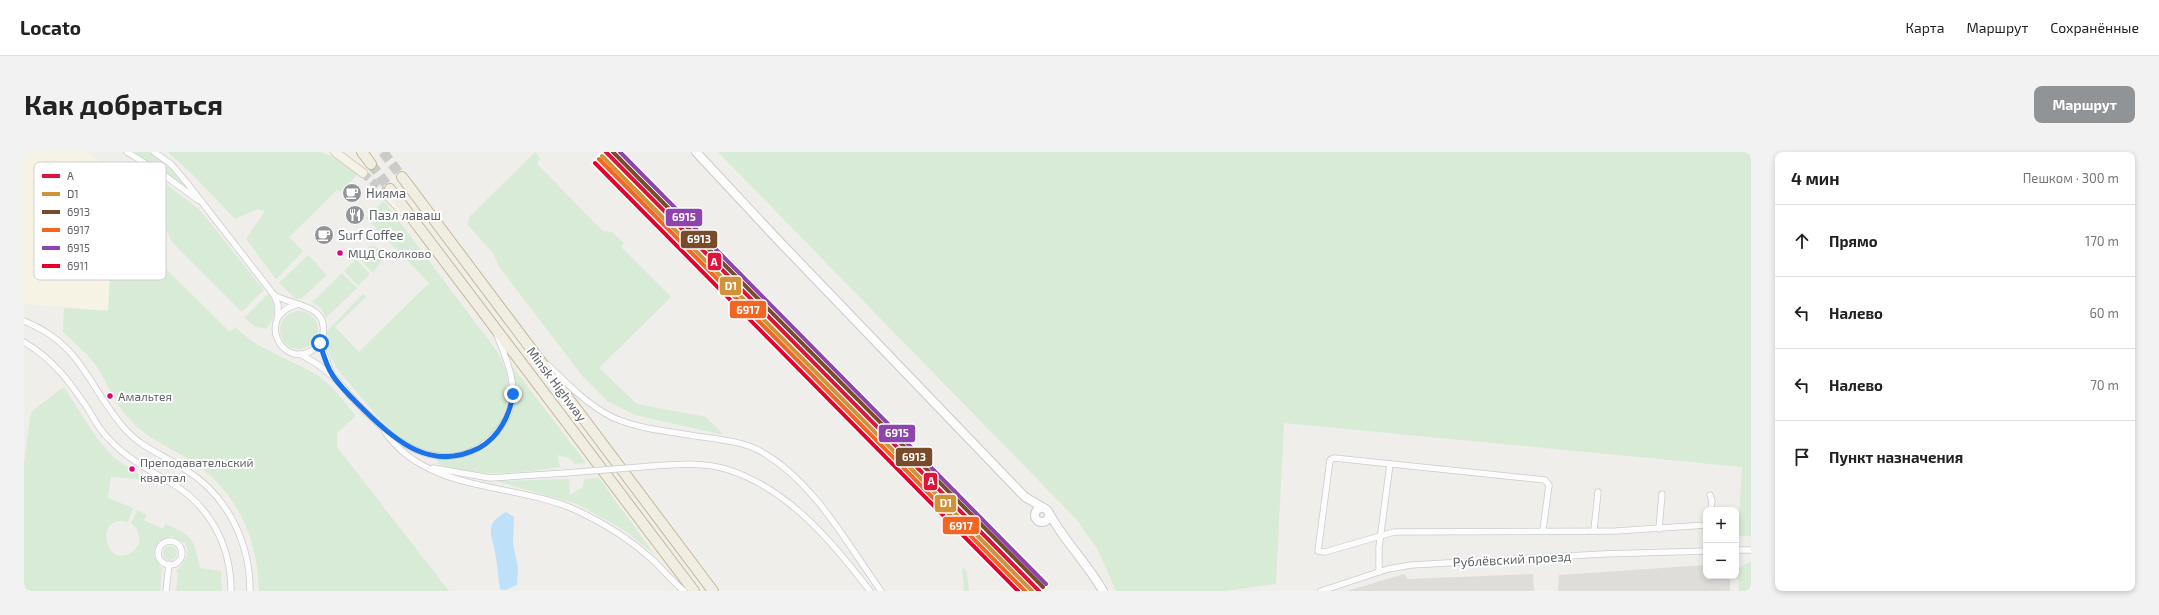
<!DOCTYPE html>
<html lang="ru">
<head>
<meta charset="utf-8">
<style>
  :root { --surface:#fff; --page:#f2f2f2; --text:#222; --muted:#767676; --line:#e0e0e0; --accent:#919496 }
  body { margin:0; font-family:"Exo 2",sans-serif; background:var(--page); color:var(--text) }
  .controls { position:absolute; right:12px; bottom:12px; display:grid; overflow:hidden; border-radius:8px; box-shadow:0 2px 6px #0003 }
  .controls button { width:36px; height:36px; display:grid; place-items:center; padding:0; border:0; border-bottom:1px solid var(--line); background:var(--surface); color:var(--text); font:20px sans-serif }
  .stop { position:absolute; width:12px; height:12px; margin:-9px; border:3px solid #1a73e8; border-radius:50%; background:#fff }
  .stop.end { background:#1a73e8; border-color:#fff; box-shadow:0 1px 4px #0008 }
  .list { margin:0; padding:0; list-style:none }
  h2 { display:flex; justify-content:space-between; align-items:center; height:52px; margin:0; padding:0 16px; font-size:17px }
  h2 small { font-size:13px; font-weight:400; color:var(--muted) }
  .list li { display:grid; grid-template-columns:26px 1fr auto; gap:12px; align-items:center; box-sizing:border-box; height:72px; padding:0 16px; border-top:1px solid var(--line) }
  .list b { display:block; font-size:15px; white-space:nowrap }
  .list em { font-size:13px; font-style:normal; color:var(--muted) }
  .icon { flex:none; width:22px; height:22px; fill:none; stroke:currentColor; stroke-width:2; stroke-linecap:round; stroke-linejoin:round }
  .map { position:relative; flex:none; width:1727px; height:439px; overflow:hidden; border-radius:8px }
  header { display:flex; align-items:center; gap:24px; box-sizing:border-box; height:56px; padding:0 20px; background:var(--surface); border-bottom:1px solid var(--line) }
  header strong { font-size:19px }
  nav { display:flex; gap:22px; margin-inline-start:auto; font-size:14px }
  .intro { display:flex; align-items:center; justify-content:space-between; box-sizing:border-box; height:96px; padding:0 24px }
  h1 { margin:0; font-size:28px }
  .button { padding:10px 18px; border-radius:8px; background:var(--accent); color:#fff; font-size:14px; font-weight:700 }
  main { display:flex; gap:24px; padding:0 24px }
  aside { flex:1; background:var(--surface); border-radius:8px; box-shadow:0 2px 6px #0003 }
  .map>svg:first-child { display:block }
  .commercial { fill:#f7f3e4 }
  .industrial { fill:#dfddda }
  .green { fill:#d8ebd6 }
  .water { fill:#bfe0f9 }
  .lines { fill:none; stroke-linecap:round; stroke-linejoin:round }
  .primary-tunnel { stroke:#cbcbca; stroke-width:8; stroke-dasharray:8 4; stroke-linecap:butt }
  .highway-tunnel { stroke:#cbcbca; stroke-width:10; stroke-dasharray:10 5; stroke-linecap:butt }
  .street-casing { stroke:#cbcccc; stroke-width:7 }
  .secondary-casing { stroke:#cacacb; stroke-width:10 }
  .primary-casing { stroke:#d7ceb8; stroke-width:10 }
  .highway-casing { stroke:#c8b996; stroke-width:12 }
  .street { stroke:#fdfcfc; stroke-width:5.5 }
  .secondary { stroke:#fdfcfc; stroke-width:8 }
  .primary { stroke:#f4f2e9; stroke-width:8 }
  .highway { stroke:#f0ede3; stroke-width:10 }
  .street-bridge-casing { stroke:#cbcccc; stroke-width:7; stroke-linecap:butt }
  .street-bridge { stroke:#fdfcfc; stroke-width:5.5 }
  .rail-1-casing { stroke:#fff; stroke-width:7 }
  .rail-2-casing { stroke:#fff; stroke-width:7 }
  .rail-3-casing { stroke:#fff; stroke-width:7 }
  .rail-4-casing { stroke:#fff; stroke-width:7 }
  .rail-5-casing { stroke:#fff; stroke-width:7 }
  .rail-6-casing { stroke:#fff; stroke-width:7 }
  .rail-1 { stroke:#dc143c; stroke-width:4 }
  .rail-2 { stroke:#d19339; stroke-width:4 }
  .rail-3 { stroke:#7a4b2a; stroke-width:4 }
  .rail-4 { stroke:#f26522; stroke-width:4 }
  .rail-5 { stroke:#8e44ad; stroke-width:4 }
  .rail-6 { stroke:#e4002b; stroke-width:4 }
  .route { stroke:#1a73e8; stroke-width:5 }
  .bus-dot { fill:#e5007d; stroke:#fff; stroke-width:1.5 }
  .labels { text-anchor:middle; stroke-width:4; stroke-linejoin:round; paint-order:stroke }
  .bus-label { font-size:12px; fill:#5f6368; stroke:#fff; text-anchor:start }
  .poi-label { font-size:13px; fill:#5f6368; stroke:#fff; text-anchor:start }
  .street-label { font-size:13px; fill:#5f6368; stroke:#fff }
  .key { fill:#fff; stroke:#cfd0d2; stroke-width:1 }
  .key-label { font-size:11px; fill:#5f6368 }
  .line-badge { stroke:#fff; stroke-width:1.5 }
  .badge-label { font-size:11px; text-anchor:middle; font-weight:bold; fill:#fff }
</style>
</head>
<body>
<header>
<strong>Locato</strong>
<nav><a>Карта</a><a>Маршрут</a><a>Сохранённые</a></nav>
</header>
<div class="intro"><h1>Как добраться</h1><a class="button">Маршрут</a></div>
<main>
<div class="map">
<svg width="1727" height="439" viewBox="0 0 1727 439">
  <rect width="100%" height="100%" fill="#efeeea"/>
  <path class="commercial" d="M0 0H62L92 20 84 158 0 152Z"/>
  <g class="industrial">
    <path d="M1682 413V424H1706V439H1534L1535 423Z"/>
    <path d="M1380 422 1384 427 1509 422 1510 439H1323Z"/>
  </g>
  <g class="green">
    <path d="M110 0H125L140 10 163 36Z"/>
    <path d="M144 0H297L309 5 334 22 316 40 313 38 265 85 279 99 252 127 222 87 241 59 234 57 211 67 171 25Z"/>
    <path d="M511 0 516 6 513 11 514 13 579 79 588 80 600 91 597 95 647 145 575 216 613 252 682 265 700 283 611 263 583 249 560 226 476 116 468 100 444 73 445 65Z"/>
    <path d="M694 0H1727V384H1714L1718 315 1260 271 1252 432 1201 439H1092L1074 398 1052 367Z"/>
    <path d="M122 17 175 57 240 138 218 160 148 90 141 76Z"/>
    <path d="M360 49 472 198C507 252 463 317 400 299 374 291 347 257 330 237 316 220 299 203 303 179L339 142 342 145 311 175 335 200 405 131 342 66Z"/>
    <path d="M89 76 102 77 206 180 211 175C231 196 263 206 288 220 306 230 319 248 332 264L313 281V295L425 439H235C233 383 212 337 164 307 143 294 121 285 104 266 90 251 83 229 71 212 62 200 49 190 39 180L40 156 84 159Z"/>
    <path d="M350 94 358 98 360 106 349 121 334 106 345 95Z"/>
    <path d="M284 103 303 123 278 146 272 147 255 131Z"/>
    <path d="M332 107 346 122 334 134 320 119Z"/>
    <path d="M318 121 333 136 302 166 297 156 288 150Z"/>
    <path d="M244 142C253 154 252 167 242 177L232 175 220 166Z"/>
    <circle cx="275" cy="178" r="19"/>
    <path d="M488 214 562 311 551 312 545 306 533 303 536 315C496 322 452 325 414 312V308C420 308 427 308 433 307 478 300 500 255 488 214Z"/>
    <path d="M40 235 72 285 90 306 124 328 87 325 84 346 109 356 104 370C68 361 82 419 108 400 119 392 117 379 107 371L113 358 123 363 120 368 139 377 142 372C171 385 169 386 176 416L197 419 198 439H152L154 421 152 419C160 410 167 404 161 391L148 384 136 388 130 397V404L138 417 136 439H0V311L6 265 9 258Z"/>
    <path d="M575 326 631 403 600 378 553 352 472 329 545 327 546 343 559 335 560 327Z"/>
    <circle cx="146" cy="401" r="7"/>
    <path d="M1727 410V439H1715L1714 416Z"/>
    <path d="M938 414 943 420 945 439H940Z"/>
  </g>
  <path class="water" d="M482 360 490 365 489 392 494 415 493 433 481 438 476 437C474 426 474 416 472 406 470 386 457 373 482 360Z"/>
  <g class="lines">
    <path class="primary-tunnel" d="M339 21 362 42"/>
    <g class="highway-tunnel">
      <path d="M359 0 378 25"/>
      <path d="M347 12 366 37"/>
    </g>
    <defs>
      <g id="street">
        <path d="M103 0 140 23 174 48"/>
        <path d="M130 0 147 12 163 31 250 143 254 153V164"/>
        <path d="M250 143C268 154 304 152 299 182 298 189 293 195 287 199 257 216 232 164 272 153"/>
        <path d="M0 169C59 192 64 236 102 278 119 297 142 304 162 318 204 344 226 391 226 439"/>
        <path d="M0 190C29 207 46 230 64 257 70 267 76 279 85 287 102 306 123 317 144 329 185 352 207 392 207 439"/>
        <path d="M296 191 308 222"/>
        <path d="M276 202C287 208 299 215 308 224 316 230 322 239 328 246 355 274 388 309 429 304 446 302 460 294 471 282 501 249 487 219 473 183"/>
        <path d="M524 213C544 233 565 254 590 266 618 278 650 280 679 285 698 288 721 290 738 300 790 330 822 390 857 439"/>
        <path d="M361 280C404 342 492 330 554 359 582 372 607 388 630 409 640 419 649 430 660 439"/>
        <path d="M629 314C654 312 680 310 705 318 766 338 809 391 846 439"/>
        <path d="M409 316 466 326 542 321"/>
        <path d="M1686 343 1688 349 1687 358"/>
        <path d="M1635 377 1638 342"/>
        <path d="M1519 378 1525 333 1521 328 1310 306 1306 308 1294 399 1301 400 1370 380 1592 379 1682 373"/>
        <path d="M1570 378 1574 340"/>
        <circle cx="146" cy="401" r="12"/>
        <path d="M1712 398H1727"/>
        <path d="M1355 420V395L1366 312"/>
        <path d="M142 439 145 412"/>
        <path d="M1297 439 1364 417 1387 413 1579 402 1682 399"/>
      </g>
      <g id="secondary">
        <path d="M672 0 754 88 1001 345 1020 356"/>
        <circle cx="1018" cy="363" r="7"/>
        <path d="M1025 361C1040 389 1063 411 1079 439"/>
      </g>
      <g id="primary">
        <path d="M311 0 339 21"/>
        <path d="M362 42 378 59"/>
      </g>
      <g id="highway">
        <path d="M338 0 347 12"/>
        <path d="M378 25 689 439"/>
        <path d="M366 37 670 439"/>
      </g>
    </defs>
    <use href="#street" class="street-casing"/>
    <use href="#secondary" class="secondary-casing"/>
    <use href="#primary" class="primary-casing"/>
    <use href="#highway" class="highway-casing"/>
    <use href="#street" class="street"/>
    <use href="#secondary" class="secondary"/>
    <use href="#primary" class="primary"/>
    <use href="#highway" class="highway"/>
    <defs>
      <path id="street-bridge" d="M542 321 629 314"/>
    </defs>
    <use href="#street-bridge" class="street-bridge-casing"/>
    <use href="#street-bridge" class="street-bridge"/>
    <defs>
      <path id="rail-1" d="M582 0 1015 439"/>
      <path id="rail-2" d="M578 4 1008 439"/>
      <path id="rail-3" d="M589 0 1019 435"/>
      <path id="rail-4" d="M575 7 1001 439"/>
      <path id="rail-5" d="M596 0 1022 432"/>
      <path id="rail-6" d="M571 11 994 439"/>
    </defs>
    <use href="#rail-1" class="rail-1-casing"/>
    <use href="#rail-2" class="rail-2-casing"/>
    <use href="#rail-3" class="rail-3-casing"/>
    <use href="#rail-4" class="rail-4-casing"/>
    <use href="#rail-5" class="rail-5-casing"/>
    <use href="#rail-6" class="rail-6-casing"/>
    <use href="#rail-1" class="rail-1"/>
    <use href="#rail-2" class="rail-2"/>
    <use href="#rail-3" class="rail-3"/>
    <use href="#rail-4" class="rail-4"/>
    <use href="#rail-5" class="rail-5"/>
    <use href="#rail-6" class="rail-6"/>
  </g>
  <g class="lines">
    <path class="route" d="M296 191C299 202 303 215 309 224 318 237 330 248 340 258 372 290 408 320 455 296 475 285 486 263 489 242"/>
  </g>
  <defs>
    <symbol id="cafe-disc" viewBox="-11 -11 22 22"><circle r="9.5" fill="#919496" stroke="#fff"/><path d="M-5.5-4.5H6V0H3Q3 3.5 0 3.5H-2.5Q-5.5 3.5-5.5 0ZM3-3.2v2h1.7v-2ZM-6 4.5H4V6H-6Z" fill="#fff"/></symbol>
    <symbol id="restaurant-disc" viewBox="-11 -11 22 22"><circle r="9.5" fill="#919496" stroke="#fff"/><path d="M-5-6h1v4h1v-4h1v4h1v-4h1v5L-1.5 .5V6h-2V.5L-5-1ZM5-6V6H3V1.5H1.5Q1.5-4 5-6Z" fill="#fff"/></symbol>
  </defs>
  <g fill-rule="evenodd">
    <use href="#cafe-disc" x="317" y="30" width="22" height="22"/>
    <use href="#restaurant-disc" x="320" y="52" width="22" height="22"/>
    <use href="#cafe-disc" x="289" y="72" width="22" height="22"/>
  </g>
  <g class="bus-dot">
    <circle cx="316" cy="101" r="3.5"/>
    <circle cx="86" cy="244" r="3.5"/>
    <circle cx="108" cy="317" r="3.5"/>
  </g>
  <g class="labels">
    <g class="bus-label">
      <text x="324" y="106">МЦД Сколково</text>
      <text x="94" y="249">Амальтея</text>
      <text x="116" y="315">Преподавательский<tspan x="116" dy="15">квартал</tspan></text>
    </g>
    <g class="poi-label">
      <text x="342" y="46">Нияма</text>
      <text x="345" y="68">Пазл лаваш</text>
      <text x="314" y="88">Surf Coffee</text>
    </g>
    <g class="street-label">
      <text transform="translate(533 232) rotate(53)" y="5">Minsk Highway</text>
      <text transform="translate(1488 407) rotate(-3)" y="5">Рублёвский проезд</text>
    </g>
  </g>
  <rect x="10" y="10" width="132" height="118" rx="6" class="key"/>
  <rect x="18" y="22" width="18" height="4" fill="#dc143c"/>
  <rect x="18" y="40" width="18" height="4" fill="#d19339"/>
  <rect x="18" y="58" width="18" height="4" fill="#7a4b2a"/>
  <rect x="18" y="76" width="18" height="4" fill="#f26522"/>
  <rect x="18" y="94" width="18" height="4" fill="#8e44ad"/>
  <rect x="18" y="112" width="18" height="4" fill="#e4002b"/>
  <g class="key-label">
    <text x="43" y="28">A</text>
    <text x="43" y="46">D1</text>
    <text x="43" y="64">6913</text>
    <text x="43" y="82">6917</text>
    <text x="43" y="100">6915</text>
    <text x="43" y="118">6911</text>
  </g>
  <g class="line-badge">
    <rect x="641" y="56" width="38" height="19" rx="4" fill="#8e44ad"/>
    <rect x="656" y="78" width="38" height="19" rx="4" fill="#7a4b2a"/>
    <rect x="683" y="100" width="15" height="19" rx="4" fill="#dc143c"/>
    <rect x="695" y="124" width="23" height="20" rx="4" fill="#d19339"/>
    <rect x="705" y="148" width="38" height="19" rx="4" fill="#f26522"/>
    <rect x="854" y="272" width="38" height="19" rx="4" fill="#8e44ad"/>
    <rect x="871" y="295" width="38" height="20" rx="4" fill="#7a4b2a"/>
    <rect x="899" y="320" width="15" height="19" rx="4" fill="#dc143c"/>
    <rect x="910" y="342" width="23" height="19" rx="4" fill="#d19339"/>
    <rect x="918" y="364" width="38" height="19" rx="4" fill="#f26522"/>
  </g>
  <g class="badge-label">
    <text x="660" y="69">6915</text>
    <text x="675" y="91">6913</text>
    <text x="690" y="114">A</text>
    <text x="707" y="138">D1</text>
    <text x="724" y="162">6917</text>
    <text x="873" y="285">6915</text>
    <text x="890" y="309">6913</text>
    <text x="907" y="333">A</text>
    <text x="922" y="355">D1</text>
    <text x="937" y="378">6917</text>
  </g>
</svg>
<div class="controls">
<button>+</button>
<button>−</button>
</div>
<div class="stop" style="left:296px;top:191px"></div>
<div class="stop end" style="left:489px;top:242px"></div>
</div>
<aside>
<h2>4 мин<small>Пешком · 300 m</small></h2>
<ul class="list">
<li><svg class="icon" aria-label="ahead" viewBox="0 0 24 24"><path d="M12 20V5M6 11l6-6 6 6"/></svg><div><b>Прямо</b></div><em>170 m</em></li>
<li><svg class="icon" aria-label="left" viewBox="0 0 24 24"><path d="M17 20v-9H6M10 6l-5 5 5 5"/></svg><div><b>Налево</b></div><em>60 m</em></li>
<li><svg class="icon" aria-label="left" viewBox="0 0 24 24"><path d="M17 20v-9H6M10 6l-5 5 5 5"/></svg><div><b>Налево</b></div><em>70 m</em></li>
<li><svg class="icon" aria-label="arrive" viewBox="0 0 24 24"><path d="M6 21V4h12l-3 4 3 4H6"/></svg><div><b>Пункт назначения</b></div></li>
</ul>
</aside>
</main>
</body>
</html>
